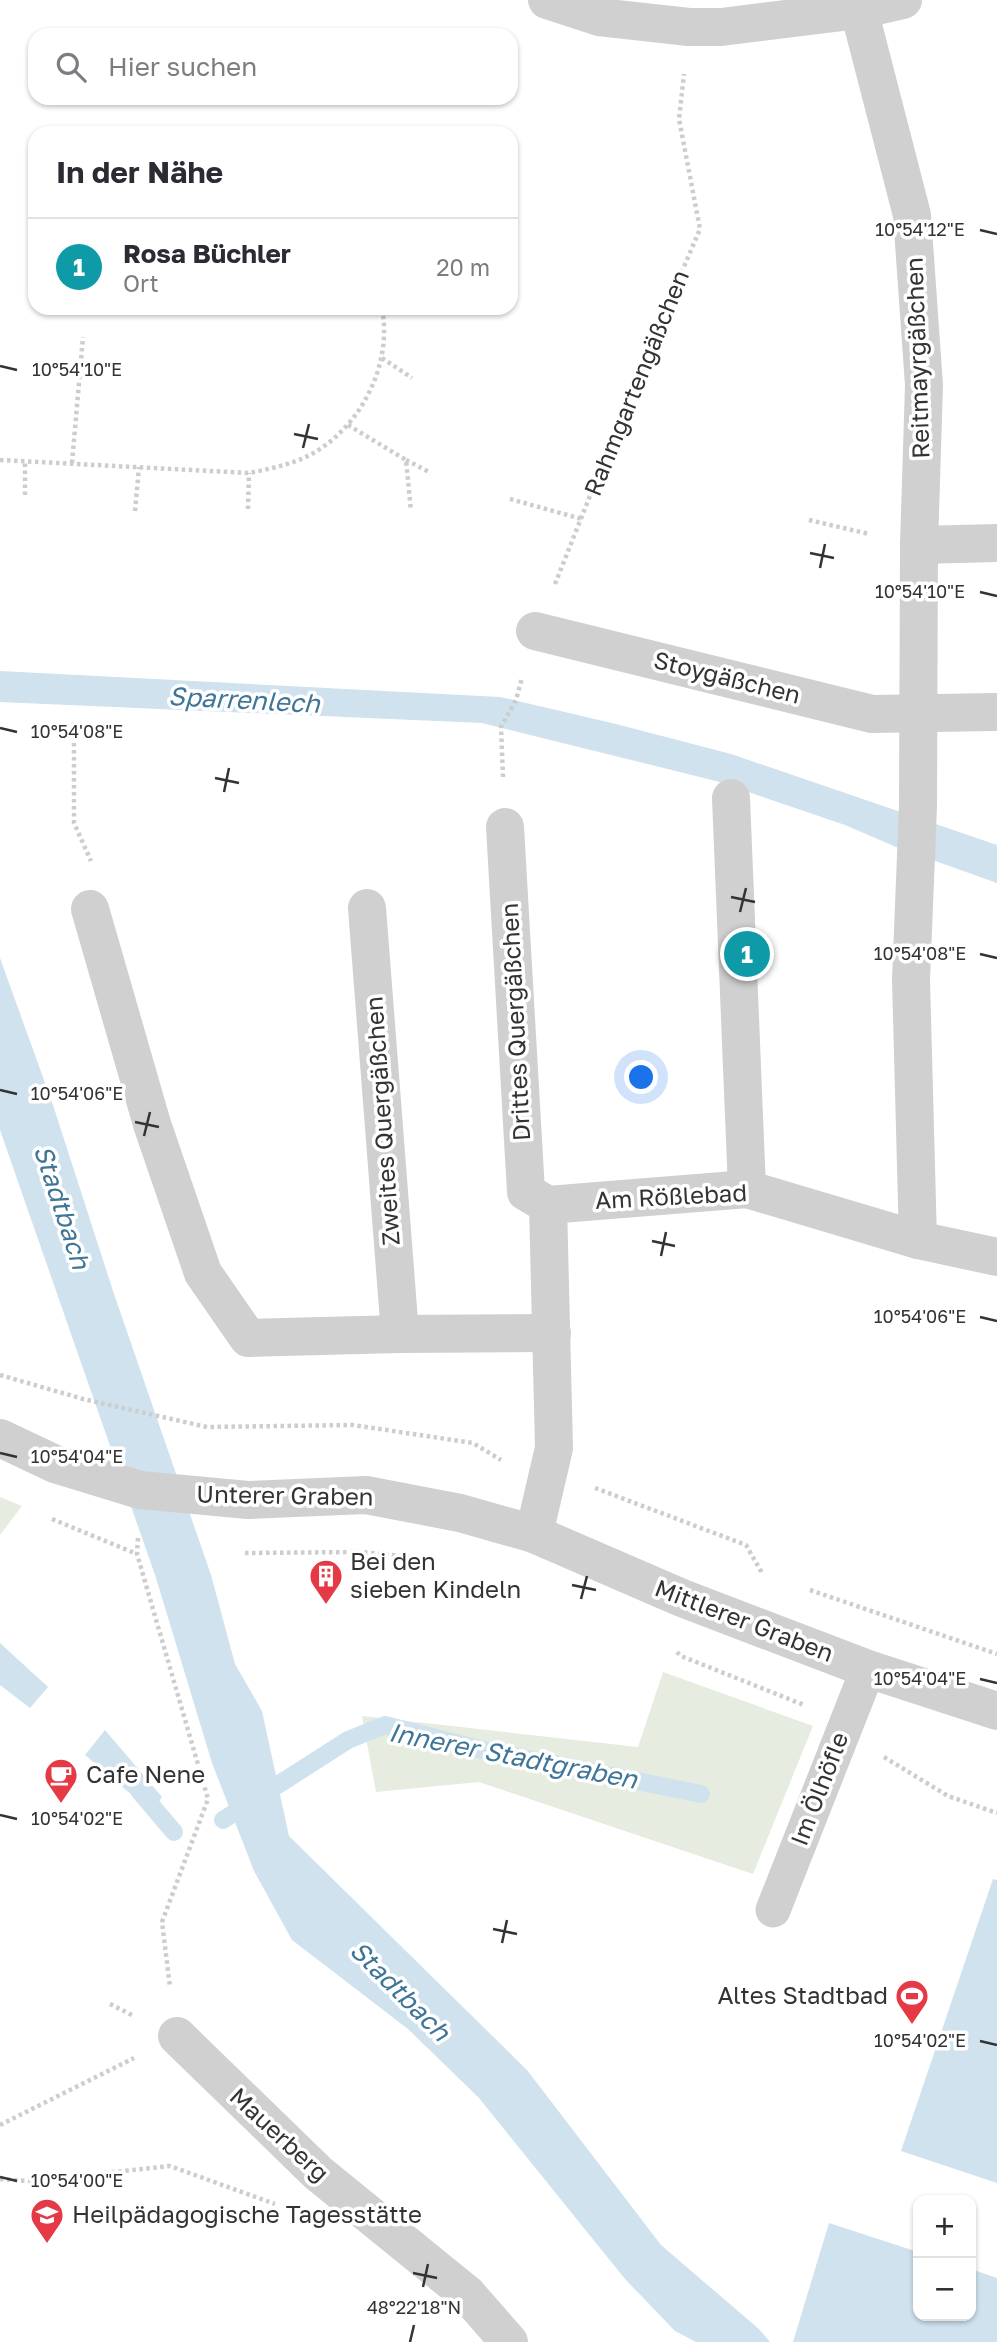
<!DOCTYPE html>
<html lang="de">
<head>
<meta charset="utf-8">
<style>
  :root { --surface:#fff; --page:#f7f7f7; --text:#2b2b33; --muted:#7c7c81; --line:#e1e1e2; --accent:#0f766e }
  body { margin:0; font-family:"Golos Text",sans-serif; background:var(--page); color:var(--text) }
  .controls { position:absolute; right:21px; bottom:21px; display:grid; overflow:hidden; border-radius:14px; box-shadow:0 2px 5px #0004 }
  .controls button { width:63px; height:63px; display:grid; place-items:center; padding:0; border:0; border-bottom:2px solid var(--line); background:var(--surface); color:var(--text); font:35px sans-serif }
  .you { position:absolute; left:642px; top:1078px; width:24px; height:24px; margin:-18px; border:5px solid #fff; border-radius:50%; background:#1a73e8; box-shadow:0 0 0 10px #1a73e833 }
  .badge { display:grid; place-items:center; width:46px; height:46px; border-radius:50%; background:var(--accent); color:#fff; font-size:23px; font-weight:700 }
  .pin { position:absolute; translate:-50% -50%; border:4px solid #fff; box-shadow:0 2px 7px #0006 }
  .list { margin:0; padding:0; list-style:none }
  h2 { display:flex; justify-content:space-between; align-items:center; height:91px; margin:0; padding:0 28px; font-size:30px }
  h2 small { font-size:23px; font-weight:400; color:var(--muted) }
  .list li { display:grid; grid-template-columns:46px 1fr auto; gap:21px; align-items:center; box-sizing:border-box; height:98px; padding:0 28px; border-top:2px solid var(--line) }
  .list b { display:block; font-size:26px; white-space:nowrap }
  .list p { margin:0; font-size:23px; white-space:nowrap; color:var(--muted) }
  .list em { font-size:23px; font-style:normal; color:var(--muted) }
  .icon { flex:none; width:38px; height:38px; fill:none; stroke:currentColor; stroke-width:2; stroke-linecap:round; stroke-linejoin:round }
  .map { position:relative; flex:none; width:997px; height:2342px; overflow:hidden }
  .search { position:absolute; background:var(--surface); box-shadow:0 2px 5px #0004; left:28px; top:28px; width:490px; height:77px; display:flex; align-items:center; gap:18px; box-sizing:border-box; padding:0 24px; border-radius:21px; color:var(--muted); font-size:26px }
  .panel { position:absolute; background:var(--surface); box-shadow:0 2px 5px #0004; left:28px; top:126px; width:490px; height:189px; border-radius:21px }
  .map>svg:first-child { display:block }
  .green { fill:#e6ecdf }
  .water { fill:#cfe2ee }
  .pier { fill:#fff }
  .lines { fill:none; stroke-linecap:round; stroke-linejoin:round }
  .stream { stroke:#cfe2ee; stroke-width:18 }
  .path { stroke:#cdcdcd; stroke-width:4.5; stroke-dasharray:3.5 3.5; stroke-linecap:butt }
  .service { stroke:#d0d0d0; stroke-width:35 }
  .minor { stroke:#d0d0d0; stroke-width:38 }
  .tertiary { stroke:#d0d0d0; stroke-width:38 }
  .ticks { fill:none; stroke:#333; stroke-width:2.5 }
  .labels { text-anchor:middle; stroke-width:7; stroke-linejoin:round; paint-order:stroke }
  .street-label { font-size:24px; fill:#333; stroke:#fff }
  .poi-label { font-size:24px; fill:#333; stroke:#fff; text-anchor:start }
  .water-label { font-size:26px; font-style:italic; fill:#3f7597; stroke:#fff }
  .ticks-label { font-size:18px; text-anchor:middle; fill:#333; stroke:#fff; stroke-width:7; stroke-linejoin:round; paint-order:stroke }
</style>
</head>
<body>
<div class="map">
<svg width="997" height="2342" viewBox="0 0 997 2342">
  <rect width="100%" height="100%" fill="#fff"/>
  <g class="green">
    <path d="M0 1497 22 1506 0 1535Z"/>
    <path d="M663 1672 813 1726 753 1874 479 1782 376 1792 362 1716 638 1747Z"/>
  </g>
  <g class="water">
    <path d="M0 671 500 697 616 724 731 754 997 845V883L896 847 845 825 716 781 482 723 0 702Z"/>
    <path d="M0 958 53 1105 114 1294 211 1575 235 1664 262 1711 289 1836 527 2070 661 2245 759 2329 770 2342H696L675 2331 625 2279 479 2098 408 2029 292 1940 254 1871 212 1763 156 1578 0 1130Z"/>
    <path d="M0 1643 48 1687 30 1708 0 1685Z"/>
    <path d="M105 1730 162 1797 149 1816 139 1801 85 1755Z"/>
    <path d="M993 1879 997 1880V2183L901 2151Z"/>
    <path d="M829 2223 918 2252V2316H971V2269L997 2278V2342H793Z"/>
  </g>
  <path class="pier" d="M279 1774 283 1791 232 1824 226 1809Z"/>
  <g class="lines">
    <g class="stream">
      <path d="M140 1792 174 1832"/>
      <path d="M223 1820 348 1740 385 1725 487 1751 701 1794"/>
    </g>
    <g class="path">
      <path d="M382 358 412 378"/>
      <path d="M348 425 406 460 411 511"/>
      <path d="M0 460 249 473C274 468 299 463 320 449 365 419 392 361 382 308"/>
      <path d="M406 460 431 473"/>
      <path d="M72 463 83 337"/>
      <path d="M25 495V461"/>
      <path d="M510 499 582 519"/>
      <path d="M248 509 249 473"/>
      <path d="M135 511 139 467"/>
      <path d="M809 520 869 534"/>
      <path d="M555 584 638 375 700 229 679 119 684 74"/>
      <path d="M74 722V823L91 861"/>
      <path d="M503 777 501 727 516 700 522 678"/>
      <path d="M0 1375 83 1399 207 1427 353 1425 473 1443 501 1460"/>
      <path d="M595 1488 746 1545 762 1573"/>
      <path d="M52 1519 137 1554"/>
      <path d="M138 1538 137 1554 208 1799 162 1922 170 1987"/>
      <path d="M245 1553 361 1552 401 1556"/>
      <path d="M810 1590 997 1654"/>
      <path d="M677 1652 681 1656 804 1705"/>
      <path d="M884 1757 948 1796 997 1813"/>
      <path d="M110 2004 132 2015"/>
      <path d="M0 2125 134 2058"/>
      <path d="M0 2179 29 2181 170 2166 275 2204"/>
    </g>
    <path class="service" d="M773 1910 868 1669"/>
    <g class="minor">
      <path d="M547 0 599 17 689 27H721L859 10 903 0"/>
      <path d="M859 10 912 215 924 385 919 545 918 806 911 980 918 1240"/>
      <path d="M919 545 997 543"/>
      <path d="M535 631 872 714 997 712"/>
      <path d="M731 798 747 1189"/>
      <path d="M505 827 526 1192 548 1205"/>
      <path d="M367 908 400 1334"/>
      <path d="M90 909 152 1124 203 1273 248 1338 400 1334 552 1333"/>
      <path d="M534 1534 554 1448 548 1205 747 1189 918 1240 997 1257"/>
      <path d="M177 2036 318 2173 467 2294 509 2342"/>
    </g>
    <path class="tertiary" d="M0 1438 55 1464 140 1490 248 1500 366 1495 460 1513 534 1534 682 1598 868 1669 997 1711"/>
  </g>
  <path class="ticks" d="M980 230 997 234M0 366 17 370M294 434 318 439M303 448 309 424M810 553 834 558M820 568 825 544M980 592 997 596M0 728 17 732M215 778 239 783M224 792 229 768M731 897 755 902M740 912 746 888M980 954 997 958M0 1090 17 1094M135 1122 159 1127M144 1136 150 1112M652 1241 675 1246M661 1256 666 1232M980 1317 997 1321M0 1453 17 1457M572 1585 596 1590M581 1599 587 1576M980 1679 997 1683M0 1815 17 1819M493 1929 517 1934M502 1943 507 1920M980 2041 997 2045M0 2177 17 2181M413 2273 437 2278M423 2287 428 2264M410 2342 414 2325"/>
  <defs>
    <symbol id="building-pin" viewBox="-11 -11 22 30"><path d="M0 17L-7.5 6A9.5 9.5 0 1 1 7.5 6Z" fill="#e63946" stroke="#fff"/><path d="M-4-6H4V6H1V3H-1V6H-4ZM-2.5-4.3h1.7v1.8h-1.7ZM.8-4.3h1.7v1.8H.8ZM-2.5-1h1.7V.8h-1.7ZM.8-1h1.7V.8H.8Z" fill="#fff"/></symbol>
    <symbol id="cafe-pin" viewBox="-11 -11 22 30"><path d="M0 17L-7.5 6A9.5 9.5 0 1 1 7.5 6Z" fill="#e63946" stroke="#fff"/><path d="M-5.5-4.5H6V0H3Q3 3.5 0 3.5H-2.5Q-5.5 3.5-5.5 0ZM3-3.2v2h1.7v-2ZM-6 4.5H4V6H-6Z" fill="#fff"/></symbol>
    <symbol id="stadium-pin" viewBox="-11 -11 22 30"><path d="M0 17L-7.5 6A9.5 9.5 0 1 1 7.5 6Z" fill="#e63946" stroke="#fff"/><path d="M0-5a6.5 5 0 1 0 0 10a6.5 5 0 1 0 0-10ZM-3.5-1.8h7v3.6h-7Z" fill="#fff"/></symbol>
    <symbol id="school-pin" viewBox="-11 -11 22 30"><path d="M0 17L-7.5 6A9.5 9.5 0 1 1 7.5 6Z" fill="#e63946" stroke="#fff"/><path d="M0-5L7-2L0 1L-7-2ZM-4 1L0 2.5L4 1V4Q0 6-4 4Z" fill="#fff"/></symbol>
  </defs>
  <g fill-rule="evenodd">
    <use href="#building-pin" x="307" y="1557" width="38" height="52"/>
    <use href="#cafe-pin" x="42" y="1756" width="38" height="52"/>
    <use href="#stadium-pin" x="893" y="1977" width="38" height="52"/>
    <use href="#school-pin" x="28" y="2196" width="38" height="52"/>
  </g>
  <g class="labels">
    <g class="street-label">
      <text transform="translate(918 358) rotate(-92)" y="8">Reitmayrgäßchen</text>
      <text transform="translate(637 383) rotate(-68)" y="8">Rahmgartengäßchen</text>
      <text transform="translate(727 678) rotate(14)" y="8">Stoygäßchen</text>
      <text transform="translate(516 1022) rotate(-93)" y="8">Drittes Quergäßchen</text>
      <text transform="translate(383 1121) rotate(-94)" y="8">Zweites Quergäßchen</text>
      <text transform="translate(671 1197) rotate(-3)" y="8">Am Rößlebad</text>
      <text transform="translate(285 1496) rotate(1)" y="8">Unterer Graben</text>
      <text transform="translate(744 1621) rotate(21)" y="8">Mittlerer Graben</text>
      <text transform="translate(820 1789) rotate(-69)" y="8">Im Ölhöfle</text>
      <text transform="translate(279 2135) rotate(43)" y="8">Mauerberg</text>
    </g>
    <g class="poi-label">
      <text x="350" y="1570">Bei den<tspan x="350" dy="28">sieben Kindeln</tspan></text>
      <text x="86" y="1783">Cafe Nene</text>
      <text x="888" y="2004" text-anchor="end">Altes Stadtbad</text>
      <text x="72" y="2223">Heilpädagogische Tagesstätte</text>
    </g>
    <g class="water-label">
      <text transform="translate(244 700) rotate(3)" y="9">Sparrenlech</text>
      <text transform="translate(62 1207) rotate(72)" y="9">Stadtbach</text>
      <text transform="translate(513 1756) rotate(11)" y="9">Innerer Stadtgraben</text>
      <text transform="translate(400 1991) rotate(45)" y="9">Stadtbach</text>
    </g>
  </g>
  <g class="ticks-label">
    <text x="920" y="236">10°54'12"E</text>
    <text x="77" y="376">10°54'10"E</text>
    <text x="920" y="598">10°54'10"E</text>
    <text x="77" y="738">10°54'08"E</text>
    <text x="920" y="960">10°54'08"E</text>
    <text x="77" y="1100">10°54'06"E</text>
    <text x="920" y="1323">10°54'06"E</text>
    <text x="77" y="1463">10°54'04"E</text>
    <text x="920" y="1685">10°54'04"E</text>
    <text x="77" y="1825">10°54'02"E</text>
    <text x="920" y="2047">10°54'02"E</text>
    <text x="77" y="2187">10°54'00"E</text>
    <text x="414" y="2314">48°22'18"N</text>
  </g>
</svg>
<div class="controls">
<button>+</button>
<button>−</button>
</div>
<div class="you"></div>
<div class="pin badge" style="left:747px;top:954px;background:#0f9aa8">1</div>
<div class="search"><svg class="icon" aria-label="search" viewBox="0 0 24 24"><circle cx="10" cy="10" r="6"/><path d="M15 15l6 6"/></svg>Hier suchen</div>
<section class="panel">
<h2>In der Nähe<small></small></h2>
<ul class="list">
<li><span class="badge" style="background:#0f9aa8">1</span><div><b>Rosa Büchler</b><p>Ort</p></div><em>20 m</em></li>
</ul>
</section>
</div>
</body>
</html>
